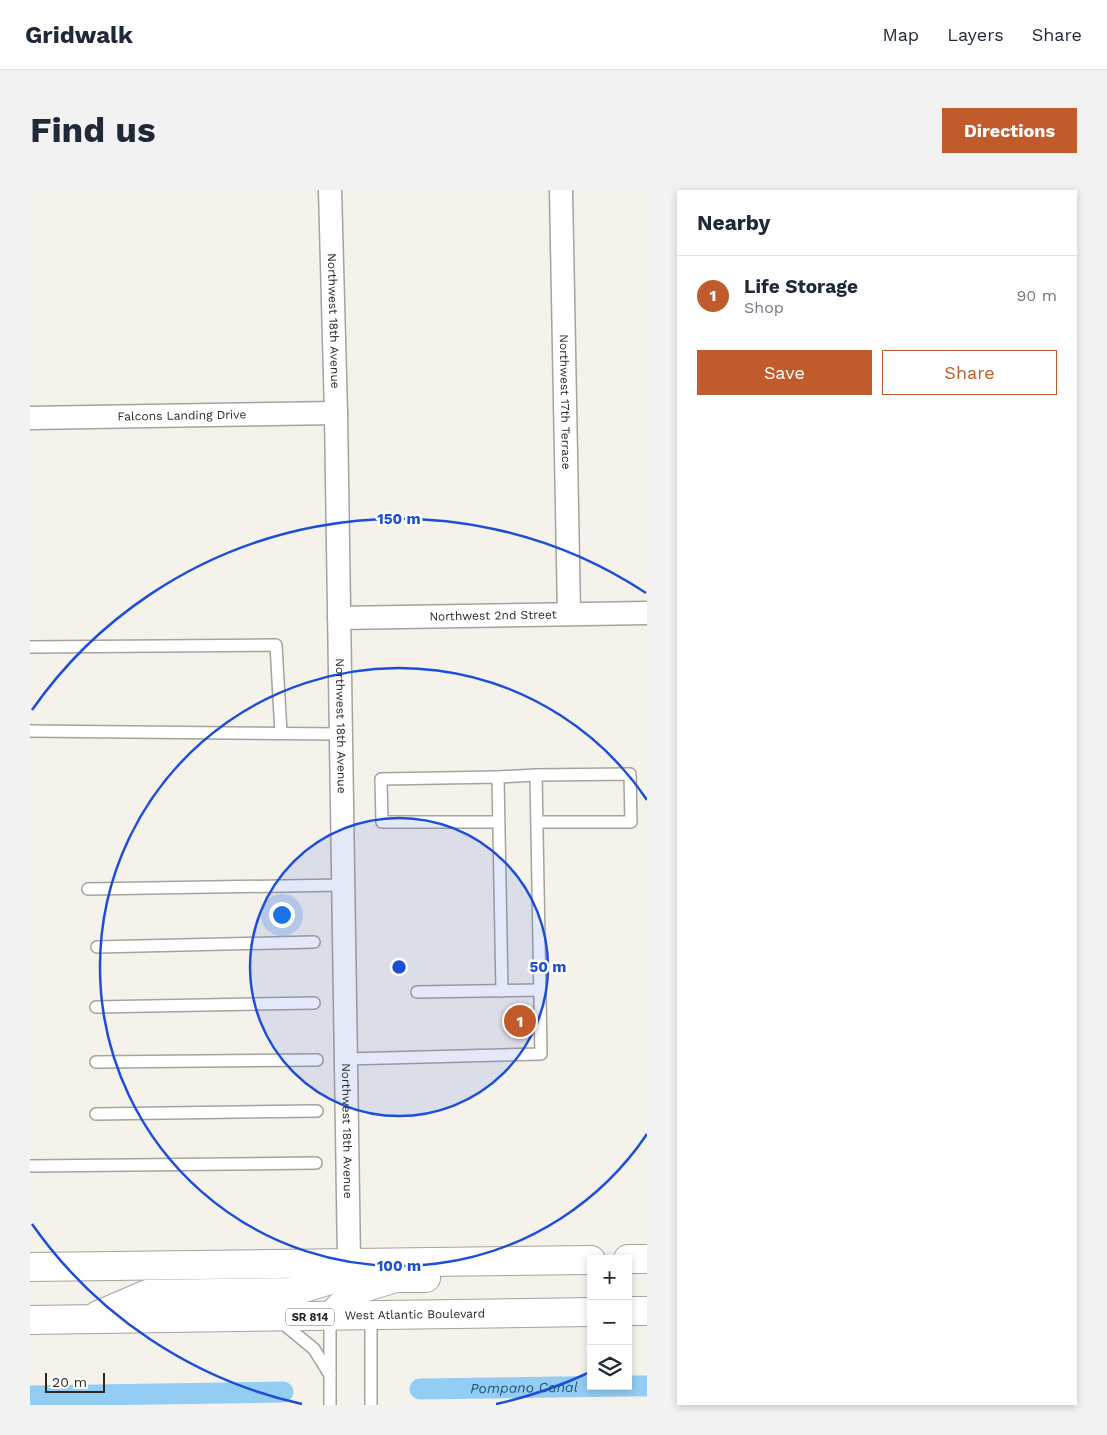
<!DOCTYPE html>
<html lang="en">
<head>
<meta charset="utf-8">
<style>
  :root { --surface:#fff; --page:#f2f2f3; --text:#1f2937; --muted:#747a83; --line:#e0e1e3; --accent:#c15b2c }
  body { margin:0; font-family:"Work Sans",sans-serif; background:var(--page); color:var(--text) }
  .controls { position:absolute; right:15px; bottom:15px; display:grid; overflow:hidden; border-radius:0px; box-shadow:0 2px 8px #0003 }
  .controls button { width:45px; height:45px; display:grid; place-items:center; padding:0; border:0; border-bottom:1px solid var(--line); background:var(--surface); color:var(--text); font:25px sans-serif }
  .scale { position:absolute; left:15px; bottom:12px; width:60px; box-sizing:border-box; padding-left:5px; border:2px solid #292826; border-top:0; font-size:14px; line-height:18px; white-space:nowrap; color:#292826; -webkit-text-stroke:4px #fff; paint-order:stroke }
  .you { position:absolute; left:251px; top:724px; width:18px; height:18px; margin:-12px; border:4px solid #fff; border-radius:50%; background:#1a73e8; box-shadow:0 0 0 8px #1a73e833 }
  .badge { display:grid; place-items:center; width:32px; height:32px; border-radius:50%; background:var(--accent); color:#fff; font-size:16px; font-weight:700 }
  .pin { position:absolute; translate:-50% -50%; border:2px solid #fff; box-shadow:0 1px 5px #0006 }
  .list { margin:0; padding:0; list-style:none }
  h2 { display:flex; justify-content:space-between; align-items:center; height:65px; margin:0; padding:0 20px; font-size:21px }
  h2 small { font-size:16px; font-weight:400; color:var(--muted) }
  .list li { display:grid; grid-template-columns:32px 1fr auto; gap:15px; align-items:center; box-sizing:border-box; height:80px; padding:0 20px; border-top:1px solid var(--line) }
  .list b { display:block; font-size:19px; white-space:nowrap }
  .list p { margin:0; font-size:16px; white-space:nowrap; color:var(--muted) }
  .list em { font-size:16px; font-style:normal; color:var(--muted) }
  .actions { display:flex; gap:10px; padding:15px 20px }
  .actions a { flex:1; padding:11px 0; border:1px solid var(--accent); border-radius:0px; text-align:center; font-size:18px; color:var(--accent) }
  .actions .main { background:var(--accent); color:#fff }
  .icon { flex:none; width:28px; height:28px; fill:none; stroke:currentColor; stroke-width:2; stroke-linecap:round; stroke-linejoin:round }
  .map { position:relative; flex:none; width:617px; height:1215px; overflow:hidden; border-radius:0px }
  header { display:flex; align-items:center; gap:30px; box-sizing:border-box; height:70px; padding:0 25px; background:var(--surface); border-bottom:1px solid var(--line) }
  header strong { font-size:24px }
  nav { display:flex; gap:28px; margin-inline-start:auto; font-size:18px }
  .intro { display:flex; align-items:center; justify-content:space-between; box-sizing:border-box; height:120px; padding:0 30px }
  h1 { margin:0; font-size:35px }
  .button { padding:12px 22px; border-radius:0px; background:var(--accent); color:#fff; font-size:18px; font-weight:700 }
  main { display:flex; gap:30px; padding:0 30px }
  aside { flex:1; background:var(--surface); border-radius:0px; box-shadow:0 2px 8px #0003 }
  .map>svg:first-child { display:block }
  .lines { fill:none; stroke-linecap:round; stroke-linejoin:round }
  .canal { stroke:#94cdf4; stroke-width:21 }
  .service-casing { stroke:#a6a29d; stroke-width:14 }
  .minor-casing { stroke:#a6a29d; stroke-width:25 }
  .primary-casing { stroke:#a6a29d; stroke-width:30 }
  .service { stroke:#fff; stroke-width:11 }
  .minor { stroke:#fff; stroke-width:22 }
  .primary { stroke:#fff; stroke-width:28 }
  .ring { fill:none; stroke:#1d4ed8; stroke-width:2.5 }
  .labels { text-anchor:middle; stroke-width:5; stroke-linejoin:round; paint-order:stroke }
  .shield { fill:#fff; stroke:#696867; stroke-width:1 }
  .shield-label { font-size:11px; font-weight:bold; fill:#292826 }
  .street-label { font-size:12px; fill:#292826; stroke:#fff }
  .water-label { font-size:14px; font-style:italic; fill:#1d5475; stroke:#fff }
  .centre { fill:#1d4ed8; stroke:#fff; stroke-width:2.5 }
  .ring-label { font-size:15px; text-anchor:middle; font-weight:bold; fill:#1d4ed8; stroke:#fff; stroke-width:5; stroke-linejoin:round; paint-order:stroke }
</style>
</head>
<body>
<header>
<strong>Gridwalk</strong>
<nav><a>Map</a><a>Layers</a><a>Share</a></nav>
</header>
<div class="intro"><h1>Find us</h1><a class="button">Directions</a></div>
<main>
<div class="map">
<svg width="617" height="1215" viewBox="0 0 617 1215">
  <rect width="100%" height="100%" fill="#f5f2ec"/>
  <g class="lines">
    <g class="canal">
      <path d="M598 1196H617"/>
      <path id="s1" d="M390 1199 597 1196"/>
      <path d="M0 1206 253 1202"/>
    </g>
    <defs>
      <g id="service">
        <path d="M0 457 246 455 251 543"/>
        <path d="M0 541 311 544"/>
        <path d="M468 587 506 585"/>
        <path d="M468 632H352L351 589 468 587 472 801"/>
        <path d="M58 699 313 695"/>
        <path d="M67 757 284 752"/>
        <path d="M387 802 510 800"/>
        <path d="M66 817 284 813"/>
        <path d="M316 869 511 864 506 585 600 584 601 632H507"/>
        <path d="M66 872 287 870"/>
        <path d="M66 924 287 921"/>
        <path d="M0 976 286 973"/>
        <path d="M341 1126V1215"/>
        <path d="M250 1131 284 1159 300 1185"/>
        <path d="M300 1215V1127"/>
      </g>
      <g id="minor">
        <path id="s2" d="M300 0 306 223 319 1072"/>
        <path id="s3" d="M531 0 539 424"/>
        <path id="s4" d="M0 228 306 223"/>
        <path id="s5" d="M309 428 617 423"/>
      </g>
      <g id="primary">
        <path d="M598 1069H617"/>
        <path d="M0 1077 561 1070"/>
        <path d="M598 1121H617"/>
        <path d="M68 1125 117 1104 261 1102 297 1091 319 1072"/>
        <path d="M300 1127 326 1100 366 1088H396"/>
        <path id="s6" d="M0 1130 561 1122"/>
      </g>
    </defs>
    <use href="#service" class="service-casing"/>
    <use href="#minor" class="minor-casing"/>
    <use href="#primary" class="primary-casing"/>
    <use href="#service" class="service"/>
    <use href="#minor" class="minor"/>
    <use href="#primary" class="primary"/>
  </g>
  <circle cx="369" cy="777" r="149" fill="#1d4ed8" fill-opacity=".12"/>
  <g class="ring">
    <circle cx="369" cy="777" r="149"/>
    <path d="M617 944A299 299 0 1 1 617 610"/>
    <path d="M558 1183A448 448 0 0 1 466 1214M272 1214A448 448 0 0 1 2 1034M2 520A448 448 0 0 1 616 403"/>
  </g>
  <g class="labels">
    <rect class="shield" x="256" y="1118.5" width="48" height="17" rx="4"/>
    <g class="shield-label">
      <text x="280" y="1131">SR 814</text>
    </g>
    <g class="street-label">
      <text dy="4" stroke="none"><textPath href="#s2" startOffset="131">Northwest 18th Avenue</textPath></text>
      <text dy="4" stroke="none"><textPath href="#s3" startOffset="212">Northwest 17th Terrace</textPath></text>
      <text dy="4" stroke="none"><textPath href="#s4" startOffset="152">Falcons Landing Drive</textPath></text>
      <text dy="4" stroke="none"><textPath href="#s5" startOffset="154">Northwest 2nd Street</textPath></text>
      <text dy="4" stroke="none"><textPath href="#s2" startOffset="536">Northwest 18th Avenue</textPath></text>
      <text dy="4" stroke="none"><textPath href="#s2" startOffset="941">Northwest 18th Avenue</textPath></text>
      <text dy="4" stroke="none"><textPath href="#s6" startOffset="385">West Atlantic Boulevard</textPath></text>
    </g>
    <g class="water-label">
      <text dy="5" stroke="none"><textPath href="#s1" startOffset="104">Pompano Canal</textPath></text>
    </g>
  </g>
  <circle cx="369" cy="777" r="8" class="centre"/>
  <g class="ring-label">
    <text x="369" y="334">150 m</text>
    <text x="518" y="782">50 m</text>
    <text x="369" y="1081">100 m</text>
  </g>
</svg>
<div class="controls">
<button>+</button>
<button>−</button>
<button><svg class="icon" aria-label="layers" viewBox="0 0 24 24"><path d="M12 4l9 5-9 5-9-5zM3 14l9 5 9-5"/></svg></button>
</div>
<div class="scale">20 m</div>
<div class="you"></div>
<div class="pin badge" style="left:490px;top:831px">1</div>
</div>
<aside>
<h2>Nearby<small></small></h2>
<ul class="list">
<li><span class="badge">1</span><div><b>Life Storage</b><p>Shop</p></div><em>90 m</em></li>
</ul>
<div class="actions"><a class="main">Save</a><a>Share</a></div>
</aside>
</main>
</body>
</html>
